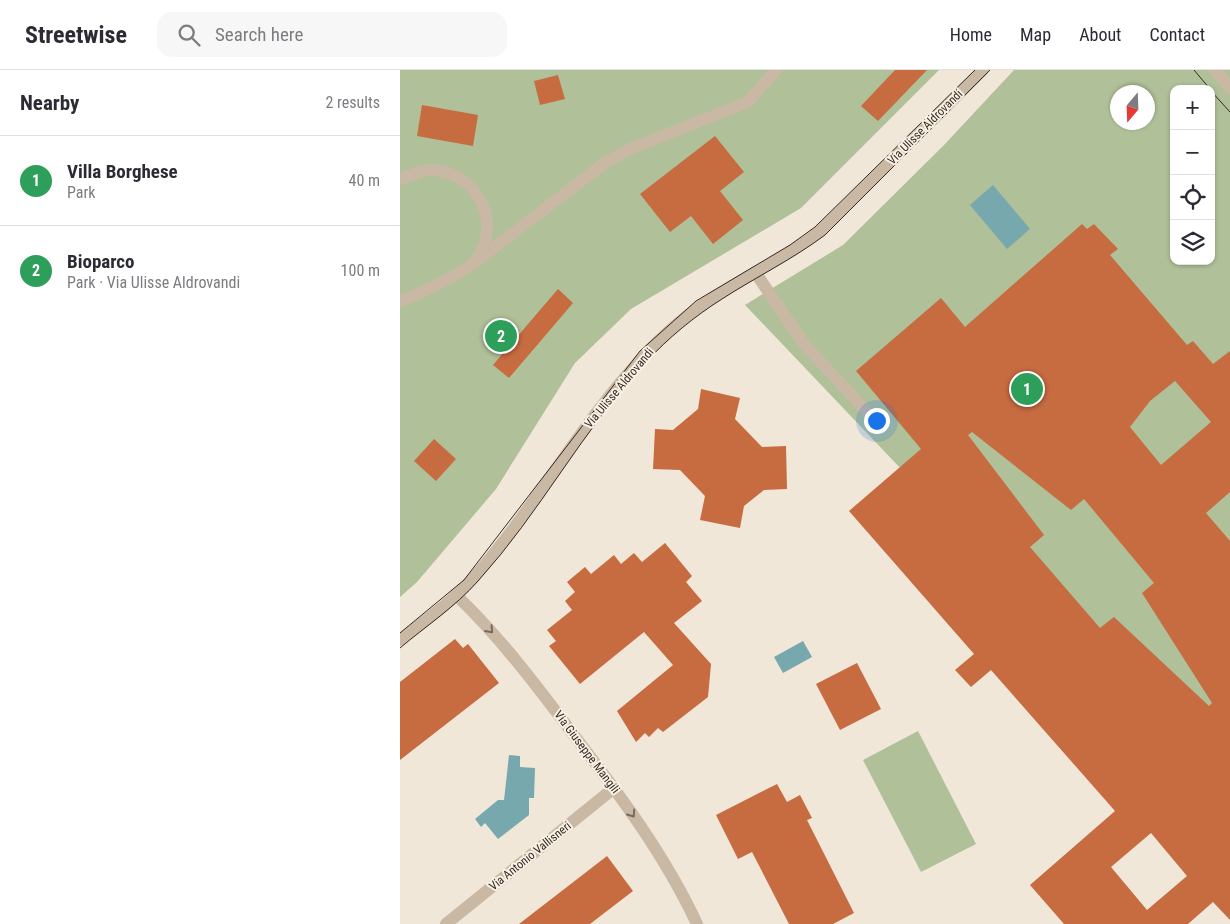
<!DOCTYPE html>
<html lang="en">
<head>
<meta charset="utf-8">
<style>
  :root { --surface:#fff; --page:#f7f7f7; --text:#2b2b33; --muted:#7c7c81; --line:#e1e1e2; --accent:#1b4e56 }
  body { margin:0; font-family:"Roboto Condensed",sans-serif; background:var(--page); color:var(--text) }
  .controls { position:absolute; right:15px; top:15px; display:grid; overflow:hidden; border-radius:10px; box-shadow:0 1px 4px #0004 }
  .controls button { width:45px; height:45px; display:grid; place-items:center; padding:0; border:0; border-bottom:1px solid var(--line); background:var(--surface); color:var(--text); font:25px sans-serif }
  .compass { position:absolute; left:710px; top:15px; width:45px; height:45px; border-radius:50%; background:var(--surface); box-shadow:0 1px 4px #0004; rotate:199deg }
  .you { position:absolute; left:476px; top:350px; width:18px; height:18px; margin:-12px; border:4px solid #fff; border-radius:50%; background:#1a73e8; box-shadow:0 0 0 8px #1a73e833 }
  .badge { display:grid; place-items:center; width:32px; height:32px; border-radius:50%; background:var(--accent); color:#fff; font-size:16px; font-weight:700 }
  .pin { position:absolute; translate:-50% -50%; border:2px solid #fff; box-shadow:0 1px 5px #0006 }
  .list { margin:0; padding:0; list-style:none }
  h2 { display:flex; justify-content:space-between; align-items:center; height:65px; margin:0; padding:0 20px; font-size:21px }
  h2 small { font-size:16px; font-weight:400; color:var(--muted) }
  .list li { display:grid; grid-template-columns:32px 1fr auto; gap:15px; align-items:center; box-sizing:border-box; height:90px; padding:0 20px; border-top:1px solid var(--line) }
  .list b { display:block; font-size:19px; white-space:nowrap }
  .list p { margin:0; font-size:16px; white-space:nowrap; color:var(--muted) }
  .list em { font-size:16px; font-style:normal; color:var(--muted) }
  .icon { flex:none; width:28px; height:28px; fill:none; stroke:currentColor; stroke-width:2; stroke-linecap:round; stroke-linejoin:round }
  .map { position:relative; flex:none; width:830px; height:854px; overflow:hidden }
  header { display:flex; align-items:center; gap:30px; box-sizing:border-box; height:70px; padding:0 25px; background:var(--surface); border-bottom:1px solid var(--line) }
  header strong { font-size:24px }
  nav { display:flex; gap:28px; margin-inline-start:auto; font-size:18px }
  .search { width:350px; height:45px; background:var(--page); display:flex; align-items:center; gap:12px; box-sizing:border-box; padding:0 18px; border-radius:15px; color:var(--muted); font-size:19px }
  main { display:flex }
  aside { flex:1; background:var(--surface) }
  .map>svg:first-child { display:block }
  .green { fill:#b0c098; fill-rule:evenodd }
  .water { fill:#77a8ae }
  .building { fill:#c76b40; fill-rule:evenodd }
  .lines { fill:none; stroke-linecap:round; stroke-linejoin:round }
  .minor { stroke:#c9b8a4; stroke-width:12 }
  .tram { stroke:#342b26; stroke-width:1 }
  .oneway { stroke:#776a5f }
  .labels { text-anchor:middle; stroke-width:4; stroke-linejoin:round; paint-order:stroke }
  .street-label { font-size:12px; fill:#342b26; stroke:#f9f1e4 }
</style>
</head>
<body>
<header>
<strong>Streetwise</strong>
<div class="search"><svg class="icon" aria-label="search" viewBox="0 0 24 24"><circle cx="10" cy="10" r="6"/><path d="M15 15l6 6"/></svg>Search here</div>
<nav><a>Home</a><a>Map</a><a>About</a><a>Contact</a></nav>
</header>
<main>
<aside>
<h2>Nearby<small>2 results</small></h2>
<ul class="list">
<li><span class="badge" style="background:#2e9e5b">1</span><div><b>Villa Borghese</b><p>Park</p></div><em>40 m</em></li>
<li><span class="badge" style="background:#2e9e5b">2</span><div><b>Bioparco</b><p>Park · Via Ulisse Aldrovandi</p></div><em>100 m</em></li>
</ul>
</aside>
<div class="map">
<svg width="830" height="854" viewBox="0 0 830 854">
  <rect width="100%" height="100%" fill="#f1e7d8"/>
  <g class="green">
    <path d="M0 0H539L401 138 231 239 175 293 96 419 17 512 0 527Z"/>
    <path d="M614 0H830V778L504 402 345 235 443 175 544 75ZM774 19H811V191H774ZM718 22H748V52H718Z"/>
    <path d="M518 661 576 774 521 802 463 690Z"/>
  </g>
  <g class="water">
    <path d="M593 115 630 159 607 179 570 135Z"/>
    <path d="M403 571 412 587 383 603 374 587Z"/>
    <path d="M109 685 120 686V697L135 698 134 728H129V745L98 769 85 753 81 757 75 749 98 730H104Z"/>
  </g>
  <g class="building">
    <path d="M495 0H527L478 51 461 36Z"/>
    <path d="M158 5 165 29 140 35 134 11Z"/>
    <path d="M22 35 78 45 73 76 17 66Z"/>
    <path d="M315 66 344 102 320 121 343 150 313 174 291 146 270 162 240 124Z"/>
    <path d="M682 154 687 159 694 154 718 179 710 185 787 275 793 271 813 294 830 281V422L806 443 830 471V850L813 832 788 854H664L630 815 715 741 591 600 571 617 555 600 574 584 449 441 521 379 456 301 541 228 565 257ZM775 311 811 352 761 395 730 357 750 331ZM572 362 671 440 684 429 754 513 742 523 812 633 809 636 714 547 700 558 630 477 644 465 568 365ZM751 763 787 806 747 840 711 797Z"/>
    <path d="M158 219 173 233 109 308 93 295Z"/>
    <path d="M301 319 340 328 335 349 362 377 386 376 387 419 364 420 344 436 340 458 300 450 305 426 280 400 253 399 255 359 273 360 298 339Z"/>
    <path d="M34 369 56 389 36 411 14 391Z"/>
    <path d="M265 473 292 506 286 512 302 531 274 553 311 594 308 627 263 662 258 658 249 667 245 663 236 672 217 641 273 595 244 562 180 614 149 576 156 571 147 560 172 540 165 531 175 522 167 512 185 497 191 504 214 485 221 494 234 483 242 492Z"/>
    <path d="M55 569 63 578 68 574 99 613 0 690V612Z"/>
    <path d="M457 593 481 639 440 660 416 614Z"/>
    <path d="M377 714 387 732 400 725 412 748 407 750 454 843 433 854H389L352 782 338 789 316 745Z"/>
    <path d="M207 786 233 821 190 854H119Z"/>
  </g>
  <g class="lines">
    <g class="minor">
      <path d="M815 0 830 18"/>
      <path d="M0 109C10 106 23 99 33 100 79 103 103 155 75 191 67 201 14 227 0 231"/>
      <path d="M74 193 206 92 230 79 348 32 376 0"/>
      <path d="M355 202 404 274 469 344"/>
      <path d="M56 525C100 567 136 615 173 664 219 724 265 785 297 854"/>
      <path d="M0 570C26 550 53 531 75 506 136 437 180 354 243 287 265 263 291 241 319 224 352 203 388 186 419 162L583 0"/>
      <path d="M46 854 214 718"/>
    </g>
    <g class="tram">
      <path d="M794 0 810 19"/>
      <path d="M811 21 830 42"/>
      <path d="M0 563 64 510 240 281 296 231 390 175 415 157 575 0"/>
      <path d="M0 578C26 556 55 537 78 511 140 443 183 359 246 292 268 268 295 246 322 229 356 207 393 189 425 165L590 0"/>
    </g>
  </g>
  <defs><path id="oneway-chevron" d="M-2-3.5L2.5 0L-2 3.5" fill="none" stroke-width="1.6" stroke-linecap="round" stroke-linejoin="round" transform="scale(1.25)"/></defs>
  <g class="oneway">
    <use href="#oneway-chevron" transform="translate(90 560) rotate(48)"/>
    <use href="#oneway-chevron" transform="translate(232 744) rotate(55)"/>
  </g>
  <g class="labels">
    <g class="street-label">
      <text transform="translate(525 57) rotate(-45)" y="4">Via Ulisse Aldrovandi</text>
      <text transform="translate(219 318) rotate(-50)" y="4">Via Ulisse Aldrovandi</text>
      <text transform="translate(187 682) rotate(53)" y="4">Via Giuseppe Mangili</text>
      <text transform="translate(130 786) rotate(-39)" y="4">Via Antonio Vallisneri</text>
    </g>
  </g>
</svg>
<div class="controls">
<button>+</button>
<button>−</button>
<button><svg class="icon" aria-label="locate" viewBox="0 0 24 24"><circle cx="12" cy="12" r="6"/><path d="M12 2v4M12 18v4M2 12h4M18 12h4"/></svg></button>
<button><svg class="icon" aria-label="layers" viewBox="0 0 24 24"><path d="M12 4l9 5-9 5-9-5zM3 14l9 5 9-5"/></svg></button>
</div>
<svg class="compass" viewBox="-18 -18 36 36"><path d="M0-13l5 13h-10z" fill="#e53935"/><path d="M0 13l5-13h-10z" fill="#7c7c81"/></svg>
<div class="you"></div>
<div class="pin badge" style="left:627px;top:319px;background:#2e9e5b">1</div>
<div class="pin badge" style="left:101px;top:266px;background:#2e9e5b">2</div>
</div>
</main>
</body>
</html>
